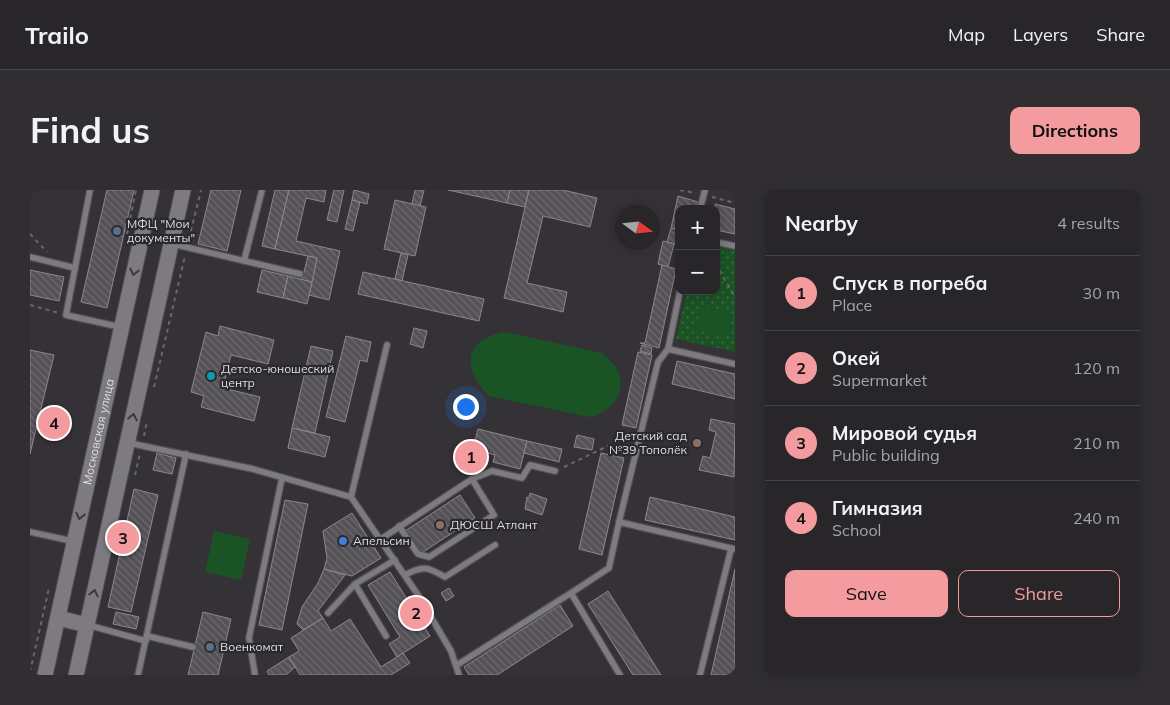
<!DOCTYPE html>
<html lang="en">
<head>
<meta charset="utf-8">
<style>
  :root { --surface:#282629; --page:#302e31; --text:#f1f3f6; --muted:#a5a5a8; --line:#444346; --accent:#f49b9f }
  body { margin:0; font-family:Mulish,sans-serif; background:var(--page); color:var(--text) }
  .controls { position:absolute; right:15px; top:15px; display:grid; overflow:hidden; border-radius:10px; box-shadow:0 2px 12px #0003 }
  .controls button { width:45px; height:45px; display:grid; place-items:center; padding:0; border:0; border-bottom:1px solid var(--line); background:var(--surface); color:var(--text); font:25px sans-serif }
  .compass { position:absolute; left:585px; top:15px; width:45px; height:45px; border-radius:50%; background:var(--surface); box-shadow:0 2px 12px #0003; rotate:105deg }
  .you { position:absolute; left:435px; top:216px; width:18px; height:18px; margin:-12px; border:4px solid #fff; border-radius:50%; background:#1a73e8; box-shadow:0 0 0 8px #1a73e833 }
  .badge { display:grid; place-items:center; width:32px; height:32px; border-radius:50%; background:var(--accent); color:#111; font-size:16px; font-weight:700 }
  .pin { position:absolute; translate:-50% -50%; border:2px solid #fff; box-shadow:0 1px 5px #0006 }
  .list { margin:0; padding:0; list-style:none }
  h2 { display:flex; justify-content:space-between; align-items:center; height:65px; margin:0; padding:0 20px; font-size:21px }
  h2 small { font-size:16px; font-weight:400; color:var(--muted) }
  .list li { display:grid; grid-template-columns:32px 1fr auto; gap:15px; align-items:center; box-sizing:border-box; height:75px; padding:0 20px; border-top:1px solid var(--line) }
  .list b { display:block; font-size:19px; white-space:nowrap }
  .list p { margin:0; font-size:16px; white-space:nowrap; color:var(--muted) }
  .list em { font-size:16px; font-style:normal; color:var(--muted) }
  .actions { display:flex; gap:10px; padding:15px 20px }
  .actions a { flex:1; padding:11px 0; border:1px solid var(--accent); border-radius:10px; text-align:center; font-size:18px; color:var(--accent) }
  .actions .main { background:var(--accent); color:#111 }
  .map { position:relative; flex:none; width:705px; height:485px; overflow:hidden; border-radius:10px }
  header { display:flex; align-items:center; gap:30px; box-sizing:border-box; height:70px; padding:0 25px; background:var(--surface); border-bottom:1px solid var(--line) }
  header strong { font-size:24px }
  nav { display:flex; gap:28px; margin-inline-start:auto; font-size:18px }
  .intro { display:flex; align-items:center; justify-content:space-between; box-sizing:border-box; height:120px; padding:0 30px }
  h1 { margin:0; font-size:35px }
  .button { padding:12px 22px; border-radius:10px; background:var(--accent); color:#111; font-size:18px; font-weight:700 }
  main { display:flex; gap:30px; padding:0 30px }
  aside { flex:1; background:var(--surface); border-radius:10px; box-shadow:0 2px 12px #0003 }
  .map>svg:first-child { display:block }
  .grass { fill:url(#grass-dots) }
  .park { fill:#1a5425 }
  .building { fill:url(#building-back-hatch); stroke:#8b878d }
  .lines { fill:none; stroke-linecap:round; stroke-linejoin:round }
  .lane-casing { stroke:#535155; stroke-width:8 }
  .secondary-casing { stroke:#535155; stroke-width:17 }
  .path { stroke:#69676b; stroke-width:2; stroke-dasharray:4 4; stroke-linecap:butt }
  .lane { stroke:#7e7b80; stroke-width:5.5 }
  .secondary { stroke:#7e7b80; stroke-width:15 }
  .oneway { stroke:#3c393e }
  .service-dot { fill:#5c6f8a; stroke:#2b292d; stroke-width:2 }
  .culture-dot { fill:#0f9aa8; stroke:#2b292d; stroke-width:2 }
  .education-dot { fill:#8d6e63; stroke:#2b292d; stroke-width:2 }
  .shop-dot { fill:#3f7fe0; stroke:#2b292d; stroke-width:2 }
  .labels { text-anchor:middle; stroke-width:4.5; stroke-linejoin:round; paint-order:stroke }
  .poi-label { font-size:12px; fill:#dedde0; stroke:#2b292d; text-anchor:start }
  .street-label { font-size:12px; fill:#dedde0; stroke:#2b292d }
</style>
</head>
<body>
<header>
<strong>Trailo</strong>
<nav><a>Map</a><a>Layers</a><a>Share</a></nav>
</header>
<div class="intro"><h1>Find us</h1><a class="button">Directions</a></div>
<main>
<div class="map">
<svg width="705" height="485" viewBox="0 0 705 485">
  <defs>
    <pattern id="grass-dots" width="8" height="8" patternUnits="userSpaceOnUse" patternTransform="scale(1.25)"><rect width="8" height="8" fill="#1a5425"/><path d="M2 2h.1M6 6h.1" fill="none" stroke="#3b6c44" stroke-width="1.8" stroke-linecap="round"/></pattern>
    <pattern id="building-back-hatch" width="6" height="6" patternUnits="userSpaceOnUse" patternTransform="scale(1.25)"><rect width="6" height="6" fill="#545257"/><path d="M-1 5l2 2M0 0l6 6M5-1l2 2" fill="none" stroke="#6c6a6f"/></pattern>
  </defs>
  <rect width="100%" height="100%" fill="#353237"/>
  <path class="grass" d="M686 57 705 60V162L646 149 657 101H686Z"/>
  <g class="park">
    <path d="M671 116 703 123 697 146 665 139Z"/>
    <path d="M474 142 572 163C578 169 587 175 589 184 596 205 579 223 560 227L459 206C433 179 432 151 474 142Z"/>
    <path d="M184 341 220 349 211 390 175 382Z"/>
  </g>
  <g class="building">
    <path d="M77 0H104L77 118 51 112Z"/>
    <path d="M181 0H211L197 61 168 54Z"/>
    <path d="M245 0H259L245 59 232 56Z"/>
    <path d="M259 0H296L294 12 276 8 266 51 310 61 299 110 279 105 287 68 245 59Z"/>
    <path d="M304 0H314L307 32 297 30Z"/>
    <path d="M324 0 339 4 337 14 322 10Z"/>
    <path d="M385 0H394L390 16 382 14Z"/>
    <path d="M418 0H480L477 13Z"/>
    <path d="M480 0H499L495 17 477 13Z"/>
    <path d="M499 0H533L567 8 560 37 513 26 497 93 537 102 533 122 474 108Z"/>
    <path d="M648 6 668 12 667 19H649V40L641 38Z"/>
    <path d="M322 10 330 12 323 41 315 39Z"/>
    <path d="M365 10 396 17 385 66 354 59Z"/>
    <path d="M685 14 705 19V44L686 40Z"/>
    <path d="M641 38 649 40V55L637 52Z"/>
    <path d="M633 51 644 54 638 77 628 74Z"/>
    <path d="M371 63 378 65 372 91 365 89Z"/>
    <path d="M278 66 287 68 282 92 272 90Z"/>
    <path d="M632 75 646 79 629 158 610 153H615Z"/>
    <path d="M0 80 34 87 29 111 0 105Z"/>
    <path d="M232 80 258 86 253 108 227 102Z"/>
    <path d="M333 82 454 109 449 131 328 104Z"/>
    <path d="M258 86 282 92 277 114 253 108Z"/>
    <path d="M190 136 244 150 238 174 201 165 193 198 230 207 224 231 171 217 174 206 161 202 176 142 188 146Z"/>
    <path d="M384 138 397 141 393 158 380 154Z"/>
    <path d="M316 146 341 152 337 172 330 170 315 232 296 227Z"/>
    <path d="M612 155 622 158 621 164 610 161Z"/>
    <path d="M281 156 303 161 285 243 262 238Z"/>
    <path d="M0 160 24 165 0 264Z"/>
    <path d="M608 162 622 165 606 238 592 235Z"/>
    <path d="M647 171 705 184V209L642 194Z"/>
    <path d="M681 229 705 234 704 287 669 280 673 266 680 268 686 242 679 240Z"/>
    <path d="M262 238 300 247 295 267 258 258Z"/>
    <path d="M448 239 497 251 490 279 463 272 465 265 443 259Z"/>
    <path d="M547 245 564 249 562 260 544 257Z"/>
    <path d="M497 251 532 259 529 272 494 263Z"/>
    <path d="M439 260 447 271 442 275 434 264Z"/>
    <path d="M127 263 146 268 142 284 123 280Z"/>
    <path d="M571 263 594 268 572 365 549 359Z"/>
    <path d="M104 299 128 305 101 422 78 417Z"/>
    <path d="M500 303 517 309 512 325 495 319 497 307 499 308Z"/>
    <path d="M430 305 445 328 390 364 375 341Z"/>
    <path d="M620 307 705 327V350L615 330Z"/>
    <path d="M255 310 278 314 252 440 229 435Z"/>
    <path d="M322 323 351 368 322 386 294 379 297 368 293 341Z"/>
    <path d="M294 379 315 385 288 421 293 428 273 440 267 434 272 417 288 393Z"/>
    <path d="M705 379V476L703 485H681Z"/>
    <path d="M360 382 400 446 367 467 359 454 370 447 338 395Z"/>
    <path d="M419 398 424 406 416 411 411 403Z"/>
    <path d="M578 401 631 485H603L558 414Z"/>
    <path d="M530 415 543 436 467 485H439L434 477Z"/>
    <path d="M86 422 109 427 106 439 83 434Z"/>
    <path d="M173 422 201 429 188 485H158Z"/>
    <path d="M293 428 301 441 320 429 351 477 373 463 380 473 361 485H270L259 467 269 461 261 448Z"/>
    <path d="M259 467 265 477 256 485H239L237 481Z"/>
  </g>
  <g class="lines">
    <defs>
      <g id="lane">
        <path d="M60 0 36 125 90 137"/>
        <path d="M670 19 675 0"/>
        <path d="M686 52 705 56"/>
        <path d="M143 54 270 84"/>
        <path d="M0 67 45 78"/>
        <path d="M214 71 232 0"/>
        <path d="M638 159 705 174"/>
        <path d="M99 253 223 279 321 307 388 405 421 461 429 485"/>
        <path d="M442 289 462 281 492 288 500 275 525 281"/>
        <path d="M321 307 357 155"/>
        <path d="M589 332 628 172 638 159 650 101"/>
        <path d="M0 342 42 351"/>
        <path d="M351 349 442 289 464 325 399 367 388 364 369 336"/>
        <path d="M375 385C393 375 398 377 415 387L465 355"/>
        <path d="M325 394 356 446"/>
        <path d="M298 423 325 394 365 370"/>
        <path d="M58 435 116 451"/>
        <path d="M117 446 163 457"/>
        <path d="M427 475 541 403"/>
        <path d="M108 485 156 264"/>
        <path d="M225 485 219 448 252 288"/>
        <path d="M590 485 541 403 579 378 589 332 705 359"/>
        <path d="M670 485 701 359"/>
      </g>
      <g id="secondary">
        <path d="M28 428 57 435"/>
        <path id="s1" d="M15 485 122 0"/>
        <path d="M46 485 153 0"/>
      </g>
    </defs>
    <use href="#lane" class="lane-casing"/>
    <use href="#secondary" class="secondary-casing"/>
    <g class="path">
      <path d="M650 0 665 3"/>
      <path d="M682 7 705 13"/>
      <path d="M0 44 17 62"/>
      <path d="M97 44 106 0"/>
      <path d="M159 49 171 0"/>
      <path d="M686 73C691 86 700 96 705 109"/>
      <path d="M0 115 29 123"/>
      <path d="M124 197 155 66"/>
      <path d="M114 246 117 231"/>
      <path d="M534 277 580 255 598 260"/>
      <path d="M105 285 110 263"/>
      <path d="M0 482 19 398"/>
    </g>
    <use href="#lane" class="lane"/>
    <use href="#secondary" class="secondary"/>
  </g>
  <defs><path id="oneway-chevron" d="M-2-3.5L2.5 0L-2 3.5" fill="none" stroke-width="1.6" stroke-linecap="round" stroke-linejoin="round" transform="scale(1.25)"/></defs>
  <g class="oneway">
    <use href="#oneway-chevron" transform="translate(104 82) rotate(103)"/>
    <use href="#oneway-chevron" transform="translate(103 227) rotate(-78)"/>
    <use href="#oneway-chevron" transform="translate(50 326) rotate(102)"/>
    <use href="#oneway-chevron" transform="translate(64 403) rotate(-77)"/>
  </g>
  <g class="service-dot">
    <circle cx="87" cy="41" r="5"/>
    <circle cx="180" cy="457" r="5"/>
  </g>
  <circle class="culture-dot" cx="181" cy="186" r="5"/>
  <g class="education-dot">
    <circle cx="667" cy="253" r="5"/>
    <circle cx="410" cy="335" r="5"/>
  </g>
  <circle class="shop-dot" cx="313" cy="351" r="5"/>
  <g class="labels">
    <g class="poi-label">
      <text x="97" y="38">МФЦ "Мои<tspan x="97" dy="14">документы"</tspan></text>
      <text x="191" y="183">Детско-юношеский<tspan x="191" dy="14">центр</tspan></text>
      <text x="657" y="250" text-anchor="end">Детский сад<tspan x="657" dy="14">№39 Тополёк</tspan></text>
      <text x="420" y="339">ДЮСШ Атлант</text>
      <text x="323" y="355">Апельсин</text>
      <text x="190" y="461">Военкомат</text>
    </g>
    <g class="street-label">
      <text dy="4" stroke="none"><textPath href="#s1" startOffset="249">Московская улица</textPath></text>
    </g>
  </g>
</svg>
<div class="controls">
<button>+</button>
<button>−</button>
</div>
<svg class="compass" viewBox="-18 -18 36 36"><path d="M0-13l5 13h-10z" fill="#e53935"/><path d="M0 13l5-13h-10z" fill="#a5a5a8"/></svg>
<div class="you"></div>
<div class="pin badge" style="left:441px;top:267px">1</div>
<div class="pin badge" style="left:386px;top:423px">2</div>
<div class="pin badge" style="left:93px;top:348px">3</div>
<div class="pin badge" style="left:24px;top:233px">4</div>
</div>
<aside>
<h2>Nearby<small>4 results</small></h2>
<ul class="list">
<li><span class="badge">1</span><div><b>Спуск в погреба</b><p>Place</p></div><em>30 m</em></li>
<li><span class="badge">2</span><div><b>Окей</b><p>Supermarket</p></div><em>120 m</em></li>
<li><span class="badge">3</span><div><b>Мировой судья</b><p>Public building</p></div><em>210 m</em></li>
<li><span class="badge">4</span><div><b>Гимназия</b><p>School</p></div><em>240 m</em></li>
</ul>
<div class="actions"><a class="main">Save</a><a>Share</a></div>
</aside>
</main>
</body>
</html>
